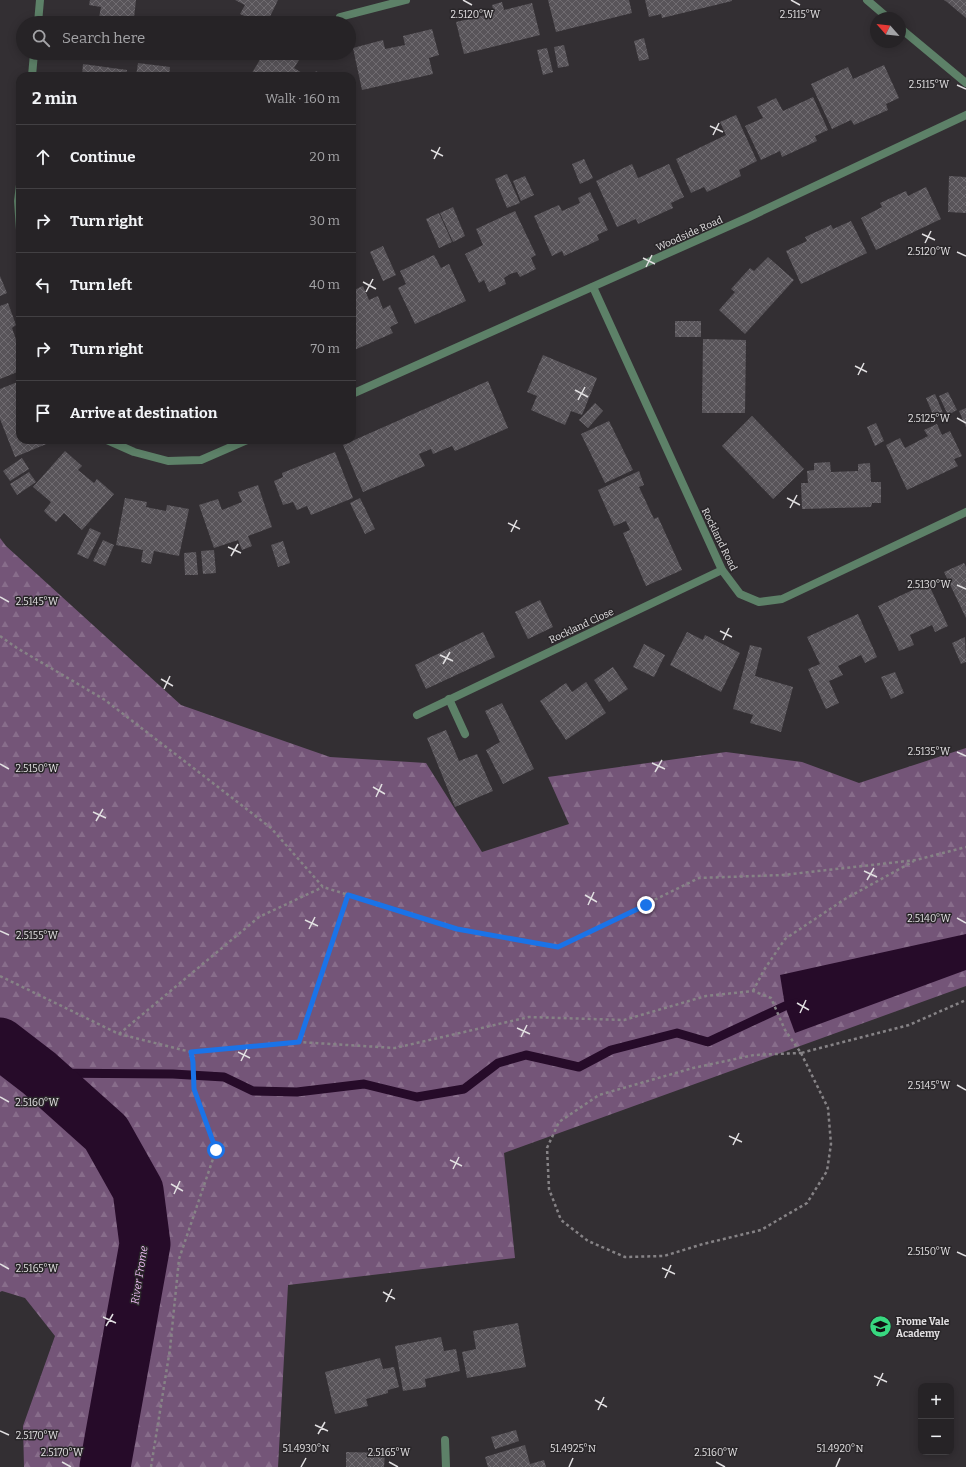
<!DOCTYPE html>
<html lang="en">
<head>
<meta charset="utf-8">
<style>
  :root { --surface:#262326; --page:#322f32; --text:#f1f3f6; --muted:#a4a4a7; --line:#424043 }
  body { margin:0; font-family:Bitter,serif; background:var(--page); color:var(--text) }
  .controls { position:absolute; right:12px; bottom:12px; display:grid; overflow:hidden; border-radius:8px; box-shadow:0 2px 10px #0003 }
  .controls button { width:36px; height:36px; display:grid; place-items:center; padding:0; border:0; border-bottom:1px solid var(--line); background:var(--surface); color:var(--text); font:20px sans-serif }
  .compass { position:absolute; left:870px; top:12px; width:36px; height:36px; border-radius:50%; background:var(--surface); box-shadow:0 2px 10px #0003; rotate:297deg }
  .stop { position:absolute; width:12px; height:12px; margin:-9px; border:3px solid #1a73e8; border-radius:50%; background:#fff }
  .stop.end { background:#1a73e8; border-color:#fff; box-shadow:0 1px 4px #0008 }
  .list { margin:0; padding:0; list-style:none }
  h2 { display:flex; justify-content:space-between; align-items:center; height:52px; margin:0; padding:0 16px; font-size:17px }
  h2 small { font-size:13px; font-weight:400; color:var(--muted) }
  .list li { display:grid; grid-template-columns:26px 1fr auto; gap:12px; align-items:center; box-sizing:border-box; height:64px; padding:0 16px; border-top:1px solid var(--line) }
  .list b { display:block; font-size:15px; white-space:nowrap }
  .list em { font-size:13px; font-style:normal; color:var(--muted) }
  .icon { flex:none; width:22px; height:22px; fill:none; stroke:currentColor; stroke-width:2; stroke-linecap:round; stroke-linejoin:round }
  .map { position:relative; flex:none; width:966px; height:1467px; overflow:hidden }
  .search { position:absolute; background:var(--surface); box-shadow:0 2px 10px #0003; left:16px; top:16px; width:340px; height:44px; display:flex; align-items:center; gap:10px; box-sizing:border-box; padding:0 14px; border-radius:22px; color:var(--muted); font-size:15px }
  .panel { position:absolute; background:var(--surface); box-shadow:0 2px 10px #0003; left:16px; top:72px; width:340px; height:372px; border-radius:12px }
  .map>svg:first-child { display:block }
  .forest { fill:url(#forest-firs) }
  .water { fill:#260b29 }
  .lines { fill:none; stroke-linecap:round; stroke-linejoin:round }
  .stream { stroke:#260b29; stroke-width:9 }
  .river { stroke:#260b29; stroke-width:51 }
  .building { fill:url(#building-cross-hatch) }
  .path { stroke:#868386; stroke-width:2.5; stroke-dasharray:3 3; stroke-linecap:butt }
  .minor { stroke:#5d8168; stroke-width:8 }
  .route { stroke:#1a73e8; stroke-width:5 }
  .ticks { fill:none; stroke:#e1dfe1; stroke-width:1.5 }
  .labels { text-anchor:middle; stroke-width:3; stroke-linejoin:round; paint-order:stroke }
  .street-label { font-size:10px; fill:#e1dfe1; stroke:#292629 }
  .poi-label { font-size:10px; font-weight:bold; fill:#e1dfe1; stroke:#292629; text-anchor:start }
  .water-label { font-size:11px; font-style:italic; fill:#f0bdf6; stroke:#292629 }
  .ticks-label { font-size:10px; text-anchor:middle; fill:#e1dfe1; stroke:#292629; stroke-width:3; stroke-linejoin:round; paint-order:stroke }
</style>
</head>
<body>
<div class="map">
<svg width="966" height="1467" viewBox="0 0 966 1467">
  <defs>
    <pattern id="forest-firs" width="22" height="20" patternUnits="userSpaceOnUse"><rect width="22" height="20" fill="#745578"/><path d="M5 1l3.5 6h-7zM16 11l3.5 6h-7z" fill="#886d8b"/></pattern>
    <pattern id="building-cross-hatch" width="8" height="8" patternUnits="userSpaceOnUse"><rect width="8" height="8" fill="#585459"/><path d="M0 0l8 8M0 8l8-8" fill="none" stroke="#706c71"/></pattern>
  </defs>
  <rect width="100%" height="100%" fill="#332f33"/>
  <path class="forest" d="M0 538 6 546 181 705 330 757 426 763 482 852 569 824 548 777 726 752 802 762 859 783 966 748V986L504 1153 515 1258 288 1285 278 1467H24L23 1426 55 1336 25 1298 2 1291 0 1292Z"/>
  <path class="water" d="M966 934V970L795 1033 785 1006 780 975Z"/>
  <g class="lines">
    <path class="stream" d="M39 1073 173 1074 224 1077 253 1091 297 1092 364 1084 417 1097 464 1089 498 1063 526 1055 579 1067 611 1050 677 1033 708 1042 785 1006 796 1003"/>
    <path class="river" d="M0 1043 39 1073 106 1133 138 1190 145 1244 105 1467"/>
  </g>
  <g class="building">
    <path d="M90 0H136L134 18 144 19V23H98L101 7 89 5Z"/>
    <path d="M235 0H278L267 23H260L240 14 245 5Z"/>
    <path d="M548 0H629L632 13 556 32Z"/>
    <path d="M645 0H732V1L662 18 661 14 649 17Z"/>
    <path d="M944 0H966V18L947 2Z"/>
    <path d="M502 2 504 10 532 3 540 35 464 54 456 22 494 13 492 5Z"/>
    <path d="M432 29 439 55 429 58 433 74 362 90 353 48 383 40 385 49 405 45 403 36Z"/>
    <path d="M644 38 649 59 639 61 634 41Z"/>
    <path d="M564 45 569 66 558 68 554 47Z"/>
    <path d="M547 48 553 72 543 75 537 50Z"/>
    <path d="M91 53H124L123 60 91 56Z"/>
    <path d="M132 53H148L147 56Z"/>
    <path d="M264 53H287L299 60 294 68 307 76H250Z"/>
    <path d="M138 63 170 67 169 76H136Z"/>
    <path d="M83 64 127 70 126 76H82Z"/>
    <path d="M884 65 899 98 886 104 888 110 854 125 851 120 832 129 811 84 848 67 853 79Z"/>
    <path d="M316 71 324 76H313Z"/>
    <path d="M813 97 828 130 815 136 817 141 782 157 780 151 761 160 745 126 763 118 757 107 776 98 783 111Z"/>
    <path d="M736 115 757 161 739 170 741 176 707 192 704 187 691 193 676 159 726 135 720 122Z"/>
    <path d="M584 159 593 178 580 184 572 164Z"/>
    <path d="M632 164 638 178 669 164 684 197 671 203 673 208 638 224 636 219 617 227 596 181Z"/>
    <path d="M507 174 520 203 507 208 495 179Z"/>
    <path d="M525 176 534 195 521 201 513 181Z"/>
    <path d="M949 176 966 177V213L948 212Z"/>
    <path d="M926 187 941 219 876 250 861 218 882 207 880 203 906 191 908 196Z"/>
    <path d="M590 192 608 230 597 235 599 240 564 256 562 251 552 256 534 216 559 205 562 211 580 203 578 198Z"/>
    <path d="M453 207 465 236 453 242 440 213Z"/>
    <path d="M515 211 536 255 531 258 536 269 520 277 517 272 510 274 504 278 506 284 489 292 484 280 479 283 465 254 483 245 476 229Z"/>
    <path d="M439 213 452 242 439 248 426 219Z"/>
    <path d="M851 221 867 253 801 284 786 251 807 241 805 237 831 225 833 229Z"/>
    <path d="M383 246 396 275 383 281 370 252Z"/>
    <path d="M434 255 441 268 449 264 466 301 415 324 398 288 406 284 400 271Z"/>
    <path d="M768 257 794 280 745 334 719 310 735 292 731 289 750 268 754 271Z"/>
    <path d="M0 276 7 293 0 296Z"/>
    <path d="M363 286 369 300 378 296 383 309 390 305 398 323 390 327 393 333 352 351V291Z"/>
    <path d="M8 303 16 325 12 328 18 345 20 344V371L0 379V306Z"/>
    <rect x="675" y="321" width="26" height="16"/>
    <path d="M703 339 746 340 745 413H702Z"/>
    <path d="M543 355 597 378 582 415 571 411 565 425 531 410 537 396 527 392Z"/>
    <path d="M20 381V440H56L15 457 0 419V389Z"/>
    <path d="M488 381 508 428 455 451 452 446 433 454 431 449 419 454 425 466 363 492 343 445Z"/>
    <path d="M948 392 957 410 948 415 939 396Z"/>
    <path d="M935 394 943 413 934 417 926 398Z"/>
    <path d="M595 403 603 411 588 428 579 420Z"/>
    <path d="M966 408V427L959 411Z"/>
    <path d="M752 416 804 469 773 499 722 446Z"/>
    <path d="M609 421 633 470 605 483 581 434Z"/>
    <path d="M876 423 884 441 875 446 867 427Z"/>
    <path d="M937 424 942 435 950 431 962 456 954 459 958 466 907 490 886 445 900 438 905 448 928 436 924 430Z"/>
    <path d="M65 451 82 466 78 470 94 483 97 479 114 494 82 530 64 513 56 522 50 517 44 511 51 502 33 487Z"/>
    <path d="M335 452 353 498 311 515 307 506 297 510 293 502 283 505 274 481 283 477 282 473Z"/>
    <path d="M22 458 29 469 10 481 3 471Z"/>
    <path d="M830 462 831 472 858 471V464L870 463 871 482H881V503H872L871 507 802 509 801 483H808L807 471 814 470V463Z"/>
    <path d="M639 471 644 485 639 487 654 519 658 517 682 570 646 586 623 533 630 530 626 521 614 526 598 490Z"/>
    <path d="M29 472 36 482 17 495 10 484Z"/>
    <path d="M258 485 272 527 248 536 252 546 242 550 238 540 214 548 199 505 218 499 222 510 242 502 238 492Z"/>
    <path d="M125 498 147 502 146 507 166 511 167 505 189 509 179 556 154 551 151 564 141 562 143 550 116 545Z"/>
    <path d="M360 498 375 529 365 534 350 503Z"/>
    <path d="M90 528 101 533 88 559 77 554Z"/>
    <path d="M103 540 114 545 105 566 93 561Z"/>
    <path d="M283 541 290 563 278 567 271 545Z"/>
    <path d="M214 550 216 573 203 574 201 551Z"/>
    <path d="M196 552 198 575H185L184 553Z"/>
    <path d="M964 563 966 567V618L944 572Z"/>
    <path d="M928 583 948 626 935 632 932 625 910 635 914 645 899 651 878 606Z"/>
    <path d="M540 600 553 627 528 639 515 612Z"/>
    <path d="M858 614 877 657 865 663 861 655 838 666 843 675 829 681 839 703 826 709 808 669 820 664 807 637Z"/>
    <path d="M483 632 495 657 426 689 415 665Z"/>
    <path d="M687 632 703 640 705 635 740 653 721 692 670 665Z"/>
    <path d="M965 637 966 662 961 664 952 643Z"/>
    <path d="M644 644 665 655 654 677 633 667Z"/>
    <path d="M750 645 762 648 755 676 793 687 781 732 750 723 753 715 733 709Z"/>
    <path d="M613 667 628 689 609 702 594 680Z"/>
    <path d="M895 672 904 693 891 699 881 677Z"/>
    <path d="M586 682 606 713 566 740 540 701 566 683 572 692Z"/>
    <path d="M502 703 534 769 503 784 486 750 500 742 485 711Z"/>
    <path d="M446 730 459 761 477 754 493 791 455 807 427 738Z"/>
    <path d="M518 1323 526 1367 467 1378 462 1352 476 1349 473 1331Z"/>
    <path d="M441 1337 444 1351 456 1349 460 1371 425 1379 426 1387 403 1391 395 1346Z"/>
    <path d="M380 1358 383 1369 394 1367 399 1387 388 1390V1393L366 1399 368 1406 335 1414 325 1372Z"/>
    <path d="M516 1430 519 1441 495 1449 491 1437Z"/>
    <path d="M525 1445 530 1464 544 1460 546 1467H488L485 1457Z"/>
    <path d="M346 1452 385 1453 384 1467H346Z"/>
  </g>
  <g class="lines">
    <g class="path">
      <path d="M0 636 17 648 105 700 209 780 271 828 323 887 457 929 558 947 699 878 783 875 916 860 966 847"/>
      <path d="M0 976 119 1034 191 1052"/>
      <path d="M753 991 764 970 785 939 845 899 914 861"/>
      <path d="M119 1034 259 917 323 887"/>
      <path d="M299 1042 348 895"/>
      <path d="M801 1053 828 1108 831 1144 827 1171 807 1203 761 1230 703 1244 664 1256 625 1257 588 1241 561 1220 549 1189 547 1148 559 1122 599 1095 693 1068 754 1055Z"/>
      <path d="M151 1467 170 1349 179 1259 216 1150 194 1089 193 1061 191 1052 299 1042 395 1048 529 1017 624 1020 706 996 753 991 771 998 785 1030 801 1053 909 1025 966 1000"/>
    </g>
    <g class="minor">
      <path d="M867 0 888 18"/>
      <path d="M340 17 406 0"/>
      <path d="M38 23 40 0"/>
      <path d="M900 28 966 83"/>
      <path d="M32 76 34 53"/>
      <path d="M20 185 18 201 20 230"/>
      <path d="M593 287 722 570 740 594 759 602 782 599 966 512"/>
      <path d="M352 394 747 218 966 115"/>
      <path d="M107 440 134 452 168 461 201 460 247 440"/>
      <path d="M449 699 465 734"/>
      <path d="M417 715 722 570"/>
      <path d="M445 1440 446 1467"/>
    </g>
  </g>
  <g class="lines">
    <path class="route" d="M216 1150 194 1089 193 1062 191 1052 299 1042 348 895 457 929 558 947 646 905"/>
  </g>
  <path class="ticks" d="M463 0 472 5M791 0 800 5M957 85 966 89M710 126 723 132M713 135 719 123M431 150 443 156M434 159 440 147M922 234 935 240M925 243 931 231M957 252 966 256M643 258 655 264M646 267 652 255M363 282 376 289M366 292 373 279M855 366 867 372M858 375 864 363M575 390 588 397M578 400 585 387M957 418 966 423M787 498 800 505M790 508 797 495M508 523 520 529M511 532 517 520M228 547 241 553M231 556 238 544M957 585 966 589M0 597 9 602M720 631 732 637M723 640 729 628M440 655 453 661M443 664 450 652M161 679 173 686M164 689 170 676M957 752 966 756M652 763 665 769M0 764 9 769M655 772 662 760M373 787 385 794M376 797 382 784M93 812 106 818M96 821 103 809M864 871 877 877M867 880 874 868M585 895 597 902M588 905 594 892M957 918 966 923M305 920 318 926M309 929 315 917M0 931 9 935M797 1003 809 1010M800 1013 806 1000M517 1028 530 1034M521 1037 527 1025M238 1052 250 1058M241 1061 247 1049M957 1085 966 1090M0 1097 9 1102M729 1136 742 1142M733 1145 739 1133M450 1160 462 1166M453 1169 459 1157M171 1184 183 1191M174 1194 180 1181M957 1252 966 1256M0 1264 9 1269M662 1268 675 1274M665 1278 671 1265M383 1292 395 1299M386 1302 392 1289M103 1317 116 1323M106 1326 113 1314M874 1376 887 1382M877 1386 883 1373M595 1400 607 1407M598 1410 604 1397M315 1425 328 1431M0 1431 9 1435M318 1434 325 1422M62 1462 71 1467M389 1462 398 1467M716 1462 725 1467M301 1467 306 1458M569 1467 573 1458M836 1467 840 1458"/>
  <defs>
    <symbol id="school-disc" viewBox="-11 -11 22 22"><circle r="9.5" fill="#38d880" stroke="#292629"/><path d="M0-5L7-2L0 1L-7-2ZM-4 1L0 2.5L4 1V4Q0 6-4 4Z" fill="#111"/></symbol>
  </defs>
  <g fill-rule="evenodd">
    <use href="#school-disc" x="868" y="1314" width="25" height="25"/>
  </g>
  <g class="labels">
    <g class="street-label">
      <text transform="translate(689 233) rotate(-24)" y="4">Woodside Road</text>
      <text transform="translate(720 539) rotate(64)" y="4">Rockland Road</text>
      <text transform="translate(581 625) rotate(-25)" y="4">Rockland Close</text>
    </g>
    <g class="poi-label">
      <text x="896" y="1325">Frome Vale<tspan x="896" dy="12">Academy</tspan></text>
    </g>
    <g class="water-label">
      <text transform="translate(139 1275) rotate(-81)" y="4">River Frome</text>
    </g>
  </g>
  <g class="ticks-label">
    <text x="472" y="18">2.5120°W</text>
    <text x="800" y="18">2.5115°W</text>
    <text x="929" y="88">2.5115°W</text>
    <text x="929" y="255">2.5120°W</text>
    <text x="929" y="422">2.5125°W</text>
    <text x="929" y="588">2.5130°W</text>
    <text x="37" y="605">2.5145°W</text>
    <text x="929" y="755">2.5135°W</text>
    <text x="37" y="772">2.5150°W</text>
    <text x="929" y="922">2.5140°W</text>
    <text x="37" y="939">2.5155°W</text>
    <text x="929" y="1089">2.5145°W</text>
    <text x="37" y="1106">2.5160°W</text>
    <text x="929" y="1255">2.5150°W</text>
    <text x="37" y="1272">2.5165°W</text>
    <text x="37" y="1439">2.5170°W</text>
    <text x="306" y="1452">51.4930°N</text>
    <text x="573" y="1452">51.4925°N</text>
    <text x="840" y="1452">51.4920°N</text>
    <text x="62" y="1456">2.5170°W</text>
    <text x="389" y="1456">2.5165°W</text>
    <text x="716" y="1456">2.5160°W</text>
  </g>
</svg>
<div class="controls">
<button>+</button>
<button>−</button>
</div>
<svg class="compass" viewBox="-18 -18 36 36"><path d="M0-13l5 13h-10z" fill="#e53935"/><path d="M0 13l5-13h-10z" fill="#a4a4a7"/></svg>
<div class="stop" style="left:216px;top:1150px"></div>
<div class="stop end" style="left:646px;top:905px"></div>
<div class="search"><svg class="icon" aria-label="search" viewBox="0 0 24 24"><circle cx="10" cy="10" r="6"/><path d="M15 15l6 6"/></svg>Search here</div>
<section class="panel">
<h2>2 min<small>Walk · 160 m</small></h2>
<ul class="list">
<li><svg class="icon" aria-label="ahead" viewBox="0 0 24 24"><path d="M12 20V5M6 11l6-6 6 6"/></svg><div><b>Continue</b></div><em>20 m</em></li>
<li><svg class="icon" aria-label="right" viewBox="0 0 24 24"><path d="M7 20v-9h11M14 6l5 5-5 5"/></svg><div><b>Turn right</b></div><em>30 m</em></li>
<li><svg class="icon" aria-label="left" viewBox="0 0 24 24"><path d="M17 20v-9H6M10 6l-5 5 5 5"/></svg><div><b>Turn left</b></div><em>40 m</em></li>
<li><svg class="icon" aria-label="right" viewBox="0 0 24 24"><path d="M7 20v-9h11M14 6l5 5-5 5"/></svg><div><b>Turn right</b></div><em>70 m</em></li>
<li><svg class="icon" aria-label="arrive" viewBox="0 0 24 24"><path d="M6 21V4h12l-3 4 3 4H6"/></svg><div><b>Arrive at destination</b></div></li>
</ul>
</section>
</div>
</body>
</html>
